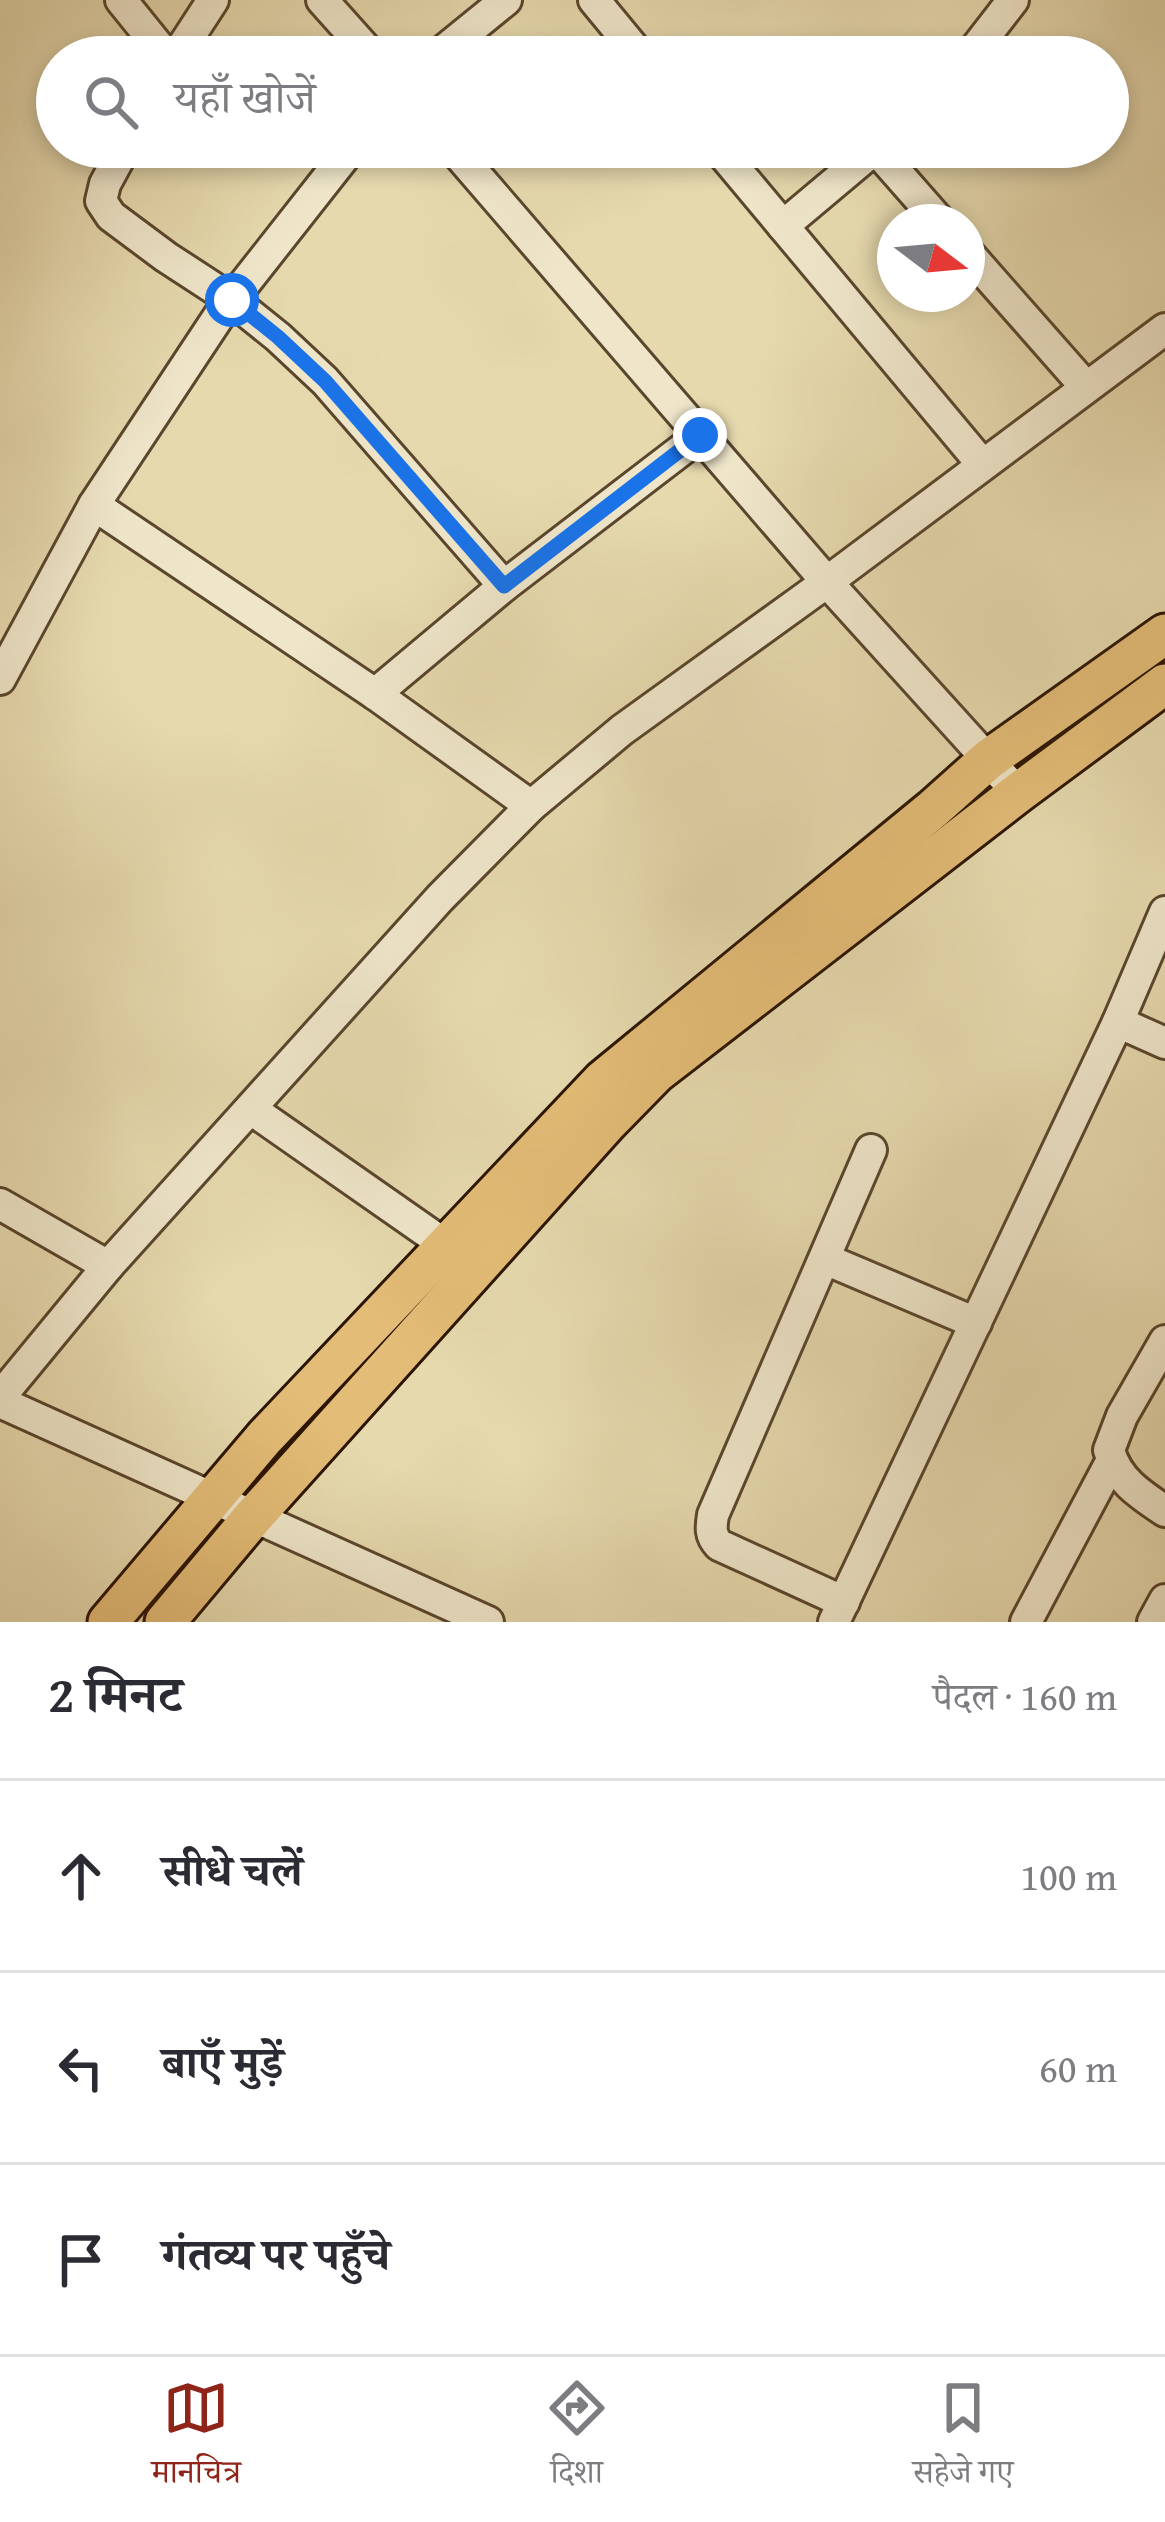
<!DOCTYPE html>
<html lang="hi">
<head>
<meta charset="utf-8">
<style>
  :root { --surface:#fff; --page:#f2f2f3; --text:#2b2b33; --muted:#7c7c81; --line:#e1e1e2; --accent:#8f2418 }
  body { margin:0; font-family:"Gentium Book Plus","Noto Serif Devanagari",serif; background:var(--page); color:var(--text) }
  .compass { position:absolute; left:877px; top:204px; width:108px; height:108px; border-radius:50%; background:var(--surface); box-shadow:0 6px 18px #0003; rotate:106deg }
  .stop { position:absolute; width:36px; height:36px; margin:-27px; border:9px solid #1a73e8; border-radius:50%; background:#fff }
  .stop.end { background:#1a73e8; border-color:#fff; box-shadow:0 3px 12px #0008 }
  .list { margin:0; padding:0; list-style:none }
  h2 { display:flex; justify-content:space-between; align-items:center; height:156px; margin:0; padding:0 48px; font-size:51px }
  h2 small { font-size:39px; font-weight:400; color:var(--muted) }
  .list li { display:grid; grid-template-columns:78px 1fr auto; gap:36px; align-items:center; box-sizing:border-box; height:192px; padding:0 48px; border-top:3px solid var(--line) }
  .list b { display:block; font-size:45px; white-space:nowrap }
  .list em { font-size:39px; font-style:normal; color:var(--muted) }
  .icon { flex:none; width:66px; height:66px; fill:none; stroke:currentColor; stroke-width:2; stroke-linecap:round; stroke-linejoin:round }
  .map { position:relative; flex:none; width:1165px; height:1622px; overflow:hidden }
  .search { position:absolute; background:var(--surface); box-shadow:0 6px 18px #0003; left:36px; right:36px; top:36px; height:132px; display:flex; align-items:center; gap:30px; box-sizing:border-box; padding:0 42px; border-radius:66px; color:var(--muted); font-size:45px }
  .sheet { height:732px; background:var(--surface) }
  nav { display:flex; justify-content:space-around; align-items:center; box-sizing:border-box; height:168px; border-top:3px solid var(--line); background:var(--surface); font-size:33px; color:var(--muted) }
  nav a { display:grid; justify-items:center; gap:6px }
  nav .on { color:var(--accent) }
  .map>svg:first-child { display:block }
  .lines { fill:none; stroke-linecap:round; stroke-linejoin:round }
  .minor-casing { stroke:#5a462d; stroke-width:36 }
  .major-casing { stroke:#2b1502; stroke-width:45 }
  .minor { stroke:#efe6ca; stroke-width:30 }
  .major { stroke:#e3bc77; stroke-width:39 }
  .route { stroke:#1a73e8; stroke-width:15 }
</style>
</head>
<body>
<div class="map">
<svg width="1165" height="1622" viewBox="0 0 1165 1622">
  <rect width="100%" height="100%" fill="#e6d9ae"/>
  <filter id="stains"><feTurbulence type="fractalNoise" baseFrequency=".00167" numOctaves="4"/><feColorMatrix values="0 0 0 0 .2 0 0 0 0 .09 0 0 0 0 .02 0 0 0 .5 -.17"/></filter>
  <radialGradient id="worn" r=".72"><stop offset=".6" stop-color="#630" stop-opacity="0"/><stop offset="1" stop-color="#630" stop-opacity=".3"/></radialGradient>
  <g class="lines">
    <defs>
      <g id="minor">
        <path d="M121 0 167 57"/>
        <path d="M322 0 373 57"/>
        <path d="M594 0 641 57"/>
        <path d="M176 57 213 0"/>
        <path d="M436 57 506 0"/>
        <path d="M969 57 1013 0"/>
        <path d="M125 147 105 184 101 201 111 216 166 257 232 300 278 337 325 381 504 586"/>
        <path d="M452 147 827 582 1018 793"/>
        <path d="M717 147 982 464"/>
        <path d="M875 148 940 222"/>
        <path d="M783 226 877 147"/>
        <path d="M967 252 1085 386"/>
        <path d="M94 505 375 694 531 806"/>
        <path d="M0 679 94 505 219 316 352 147"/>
        <path d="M375 694 504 586 701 435"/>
        <path d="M1118 1022 1165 1043"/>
        <path d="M251 1109 447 1246"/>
        <path d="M0 1204 108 1266"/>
        <path d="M825 1259 976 1323"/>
        <path d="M1165 1341 1122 1416 1109 1450C1117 1480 1141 1495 1165 1511"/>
        <path d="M0 1397 108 1266 440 898 531 806 622 730 827 582 1165 329"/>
        <path d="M0 1402 488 1622"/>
        <path d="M844 1602 719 1545C710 1535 711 1528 713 1515L871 1150"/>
        <path d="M834 1622 1118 1022 1165 912"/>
        <path d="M1026 1622 1112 1460"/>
        <path d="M1153 1622 1165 1600"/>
      </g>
      <g id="major">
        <path d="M108 1622 265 1437 603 1080 933 809 989 759 1165 634"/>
        <path d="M165 1622 253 1517 608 1122 656 1073 1018 793 1165 684"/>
      </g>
    </defs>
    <use href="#minor" class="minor-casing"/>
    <use href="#major" class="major-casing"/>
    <use href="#minor" class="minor"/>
    <use href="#major" class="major"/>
  </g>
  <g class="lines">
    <path class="route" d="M232 300 278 337 325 381 504 586 700 435"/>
  </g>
  <rect width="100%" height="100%" filter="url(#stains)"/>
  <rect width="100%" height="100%" fill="url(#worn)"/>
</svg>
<svg class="compass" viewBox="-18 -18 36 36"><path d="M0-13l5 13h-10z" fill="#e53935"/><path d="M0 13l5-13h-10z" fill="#7c7c81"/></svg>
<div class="stop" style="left:232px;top:300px"></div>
<div class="stop end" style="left:700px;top:435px"></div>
<div class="search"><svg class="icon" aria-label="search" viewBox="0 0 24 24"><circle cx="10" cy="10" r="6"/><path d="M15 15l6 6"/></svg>यहाँ खोजें</div>
</div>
<section class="sheet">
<h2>2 मिनट<small>पैदल · 160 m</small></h2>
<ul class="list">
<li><svg class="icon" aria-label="ahead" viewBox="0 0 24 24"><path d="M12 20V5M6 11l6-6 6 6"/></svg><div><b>सीधे चलें</b></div><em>100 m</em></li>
<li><svg class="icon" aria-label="left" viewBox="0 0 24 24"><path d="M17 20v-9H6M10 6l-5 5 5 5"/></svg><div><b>बाएँ मुड़ें</b></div><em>60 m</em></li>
<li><svg class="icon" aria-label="arrive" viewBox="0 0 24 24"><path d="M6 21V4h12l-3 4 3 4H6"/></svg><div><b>गंतव्य पर पहुँचे</b></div></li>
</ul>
</section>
<nav>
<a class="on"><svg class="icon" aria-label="map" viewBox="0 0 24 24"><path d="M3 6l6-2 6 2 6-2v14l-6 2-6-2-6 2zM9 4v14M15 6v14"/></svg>मानचित्र</a>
<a><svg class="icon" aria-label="directions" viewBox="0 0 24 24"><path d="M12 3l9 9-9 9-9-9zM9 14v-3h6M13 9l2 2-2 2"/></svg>दिशा</a>
<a><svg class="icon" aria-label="saved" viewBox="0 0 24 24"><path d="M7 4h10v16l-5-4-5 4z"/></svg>सहेजे गए</a>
</nav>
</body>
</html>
